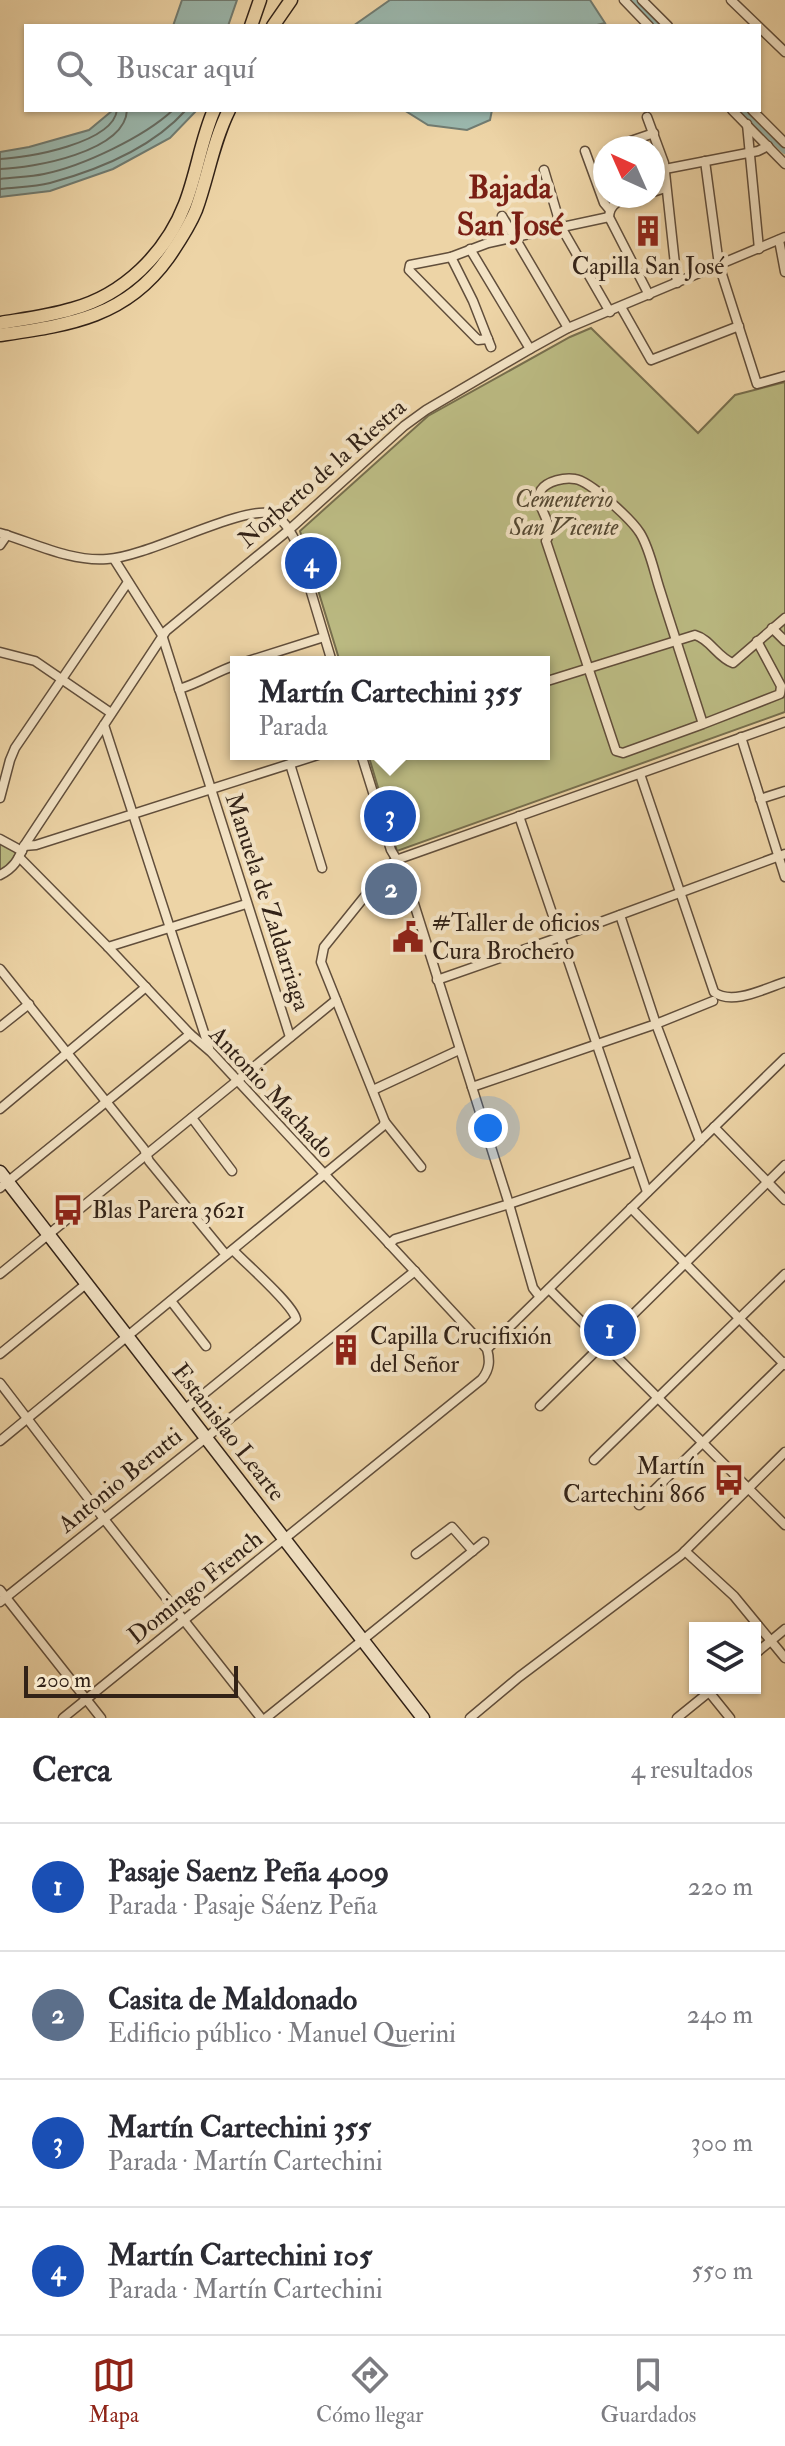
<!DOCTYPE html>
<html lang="es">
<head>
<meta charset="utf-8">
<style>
  :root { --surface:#fff; --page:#f2f2f3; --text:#2b2b33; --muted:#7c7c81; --line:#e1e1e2; --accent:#8f2418 }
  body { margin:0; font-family:"IM FELL Double Pica",serif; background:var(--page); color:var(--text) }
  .controls { position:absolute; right:24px; bottom:24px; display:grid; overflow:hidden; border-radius:0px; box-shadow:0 2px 6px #0004 }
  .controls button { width:72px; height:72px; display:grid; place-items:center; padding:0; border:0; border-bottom:2px solid var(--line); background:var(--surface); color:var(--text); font:40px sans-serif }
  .compass { position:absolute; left:593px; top:136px; width:72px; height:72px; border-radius:50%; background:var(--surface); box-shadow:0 2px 6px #0004; rotate:315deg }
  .scale { position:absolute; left:24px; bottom:20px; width:214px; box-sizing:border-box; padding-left:8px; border:4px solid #322217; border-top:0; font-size:22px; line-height:28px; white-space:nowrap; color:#322217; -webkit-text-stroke:6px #f3e3c5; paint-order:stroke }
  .you { position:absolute; left:488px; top:1128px; width:28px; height:28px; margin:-20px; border:6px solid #fff; border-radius:50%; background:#1a73e8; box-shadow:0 0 0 12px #1a73e833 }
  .badge { display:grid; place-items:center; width:52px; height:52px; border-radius:50%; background:var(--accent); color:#fff; font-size:26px; font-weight:700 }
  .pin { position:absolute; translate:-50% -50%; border:4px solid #fff; box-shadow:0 2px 8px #0006 }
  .popup { position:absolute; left:230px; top:656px; width:320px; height:104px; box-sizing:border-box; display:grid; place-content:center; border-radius:0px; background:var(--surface); filter:drop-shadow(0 2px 6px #0005); font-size:26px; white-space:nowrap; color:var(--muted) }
  .popup b { font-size:30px; color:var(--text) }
  .popup::after { content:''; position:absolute; left:50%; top:100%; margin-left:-16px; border:16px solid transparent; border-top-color:var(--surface) }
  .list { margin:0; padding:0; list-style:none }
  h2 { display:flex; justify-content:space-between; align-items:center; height:104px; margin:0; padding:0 32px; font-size:34px }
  h2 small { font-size:26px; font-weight:400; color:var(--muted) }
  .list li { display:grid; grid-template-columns:52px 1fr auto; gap:24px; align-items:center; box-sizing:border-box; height:128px; padding:0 32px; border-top:2px solid var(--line) }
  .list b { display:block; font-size:30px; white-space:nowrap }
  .list p { margin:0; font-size:26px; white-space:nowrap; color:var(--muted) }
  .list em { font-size:26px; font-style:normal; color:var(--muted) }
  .icon { flex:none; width:44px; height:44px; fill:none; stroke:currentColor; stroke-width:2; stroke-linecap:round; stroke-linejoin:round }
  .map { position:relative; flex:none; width:785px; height:1718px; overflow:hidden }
  .search { position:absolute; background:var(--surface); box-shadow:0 2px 6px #0004; left:24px; right:24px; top:24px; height:88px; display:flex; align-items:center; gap:20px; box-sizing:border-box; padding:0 28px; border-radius:0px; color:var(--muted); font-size:30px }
  .sheet { height:616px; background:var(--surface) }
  nav { display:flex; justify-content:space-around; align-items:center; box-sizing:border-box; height:112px; border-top:2px solid var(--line); background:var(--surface); font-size:22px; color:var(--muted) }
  nav a { display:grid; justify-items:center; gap:4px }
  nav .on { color:var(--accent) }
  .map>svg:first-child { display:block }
  .green { fill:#bcbc84; stroke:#776f4e; stroke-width:2 }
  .water { fill:#9ab7ad; stroke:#707b71; stroke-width:2 }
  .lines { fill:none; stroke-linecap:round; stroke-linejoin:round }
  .shore { stroke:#666c62; stroke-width:2 }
  .canal { stroke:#9ab7ad; stroke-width:8 }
  .street-casing { stroke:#614e3b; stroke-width:11 }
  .secondary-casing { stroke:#322217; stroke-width:15 }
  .primary-casing { stroke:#322217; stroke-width:15 }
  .street { stroke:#f3e3c5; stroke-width:8 }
  .secondary { stroke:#f3e3c5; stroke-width:12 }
  .primary { stroke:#edd4a6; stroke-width:12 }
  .labels { text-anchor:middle; stroke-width:8; stroke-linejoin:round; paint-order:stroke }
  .poi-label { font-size:24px; fill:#322217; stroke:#f3e3c5; text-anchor:start }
  .street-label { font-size:24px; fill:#322217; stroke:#f3e3c5 }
  .park-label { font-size:24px; font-style:italic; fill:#544832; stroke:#f3e3c5 }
  .district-label { font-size:32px; font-weight:bold; fill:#7a1f14; stroke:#f3e3c5 }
</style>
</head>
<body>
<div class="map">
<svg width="785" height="1718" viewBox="0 0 785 1718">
  <rect width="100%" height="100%" fill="#edd4a6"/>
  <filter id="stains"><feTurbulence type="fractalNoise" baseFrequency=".0025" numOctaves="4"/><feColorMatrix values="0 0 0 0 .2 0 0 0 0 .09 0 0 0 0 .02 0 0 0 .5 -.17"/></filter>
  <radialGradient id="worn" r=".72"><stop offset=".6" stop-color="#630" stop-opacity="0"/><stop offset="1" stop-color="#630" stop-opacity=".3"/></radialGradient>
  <g class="green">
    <path d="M591 328 698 433 735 395 785 382V712L397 851 368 754H544V662H340L300 531 428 416 570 337Z"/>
    <path d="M0 842 17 853 11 866 0 872Z"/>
  </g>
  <g class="water">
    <path d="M182 0H237L228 26H173Z"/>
    <path d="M390 0H590L605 23 593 26H353Z"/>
    <path d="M113 110H197L170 138 113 169 50 191 0 197V152L29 147 89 130Z"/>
    <path d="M404 110H492L490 120 467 130 428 125Z"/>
  </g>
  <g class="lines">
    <g class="shore">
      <path d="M0 159C28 158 113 143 117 110"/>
      <path d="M0 169C33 168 125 152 127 110"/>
      <path d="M0 179C14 177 30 177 44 174 83 166 144 137 173 110"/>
      <path d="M0 189C16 187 34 187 50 183 98 170 152 148 186 110"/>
    </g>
    <g class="canal">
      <path d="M634 0 659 26"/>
      <path d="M744 110 785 150"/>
    </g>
    <defs>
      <g id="street">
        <path d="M624 0 649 26"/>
        <path d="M642 0 668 26"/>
        <path d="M731 0 758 26"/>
        <path d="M759 27 785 52"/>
        <path d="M732 110 785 164"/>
        <path d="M752 110 785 143"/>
        <path d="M647 117 664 163 677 283"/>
        <path d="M747 124 759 249"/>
        <path d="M619 145 654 133"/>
        <path d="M585 151 604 203 609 209"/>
        <path d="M705 161 719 265 757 384 785 376"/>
        <path d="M665 169 758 151 768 146"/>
        <path d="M544 170 561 227 610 312"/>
        <path d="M653 192 665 188"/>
        <path d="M638 196C624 200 610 200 609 217L649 295"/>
        <path d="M502 216 568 328"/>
        <path d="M779 240 785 272"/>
        <path d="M470 249 530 349"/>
        <path d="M451 257 473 301 491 347"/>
        <path d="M621 307 651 360 739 326"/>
        <path d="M488 339 478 340 409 270 410 265 451 257 488 243 609 217"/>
        <path d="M0 533C34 543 71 562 107 559 148 557 244 504 272 514 284 519 290 531 296 542L332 662"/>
        <path d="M0 545 7 535"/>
        <path d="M114 559 162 635 290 1037"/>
        <path d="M772 628 785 641"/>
        <path d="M0 652 35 661 111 713"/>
        <path d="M245 662 324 637"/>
        <path d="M544 682 695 635C710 639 718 658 733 663L785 618"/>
        <path d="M179 689C200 683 215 672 236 665"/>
        <path d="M703 724C689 680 674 635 660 590 654 572 650 549 640 533 631 519 590 481 575 479 565 477 547 481 541 490 531 504 558 524 546 541L616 751 623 753 703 724 780 694 781 686 757 641"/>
        <path d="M104 725 209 1048"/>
        <path d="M741 737 785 877"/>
        <path d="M361 754 391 850 404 872 509 1204 533 1288 540 1297"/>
        <path d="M290 764 322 868"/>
        <path d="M640 774 714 992C732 1006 766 988 785 982"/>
        <path d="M0 798 10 760 15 748 128 582"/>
        <path d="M760 799 785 791"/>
        <path d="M519 816 647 1192"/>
        <path d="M0 839 22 851"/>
        <path d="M24 846 36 845 321 754"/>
        <path d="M19 857 108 947 190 1034 211 1052 487 1349C490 1360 490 1369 482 1379L63 1718"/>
        <path d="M0 875C14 868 18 860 24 846L166 631 290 529 404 426 426 410 530 349 568 328 785 237"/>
        <path d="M620 915 656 1024 700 1141"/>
        <path d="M108 947 246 904"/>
        <path d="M0 969 144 1149 149 1161 226 1255"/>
        <path d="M437 980 560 937 785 854"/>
        <path d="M0 1027 29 1004"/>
        <path d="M472 1087 656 1024 713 1001"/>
        <path d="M373 1090 459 1050"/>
        <path d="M0 1109 146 987"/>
        <path d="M192 1118 232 1171"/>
        <path d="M714 1127 785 1200"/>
        <path d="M421 1167 385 1122 321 962 324 947 390 865 396 860 785 722"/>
        <path d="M0 1188 190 1034"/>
        <path d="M631 1208 785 1365"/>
        <path d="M389 1244 395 1239 509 1204 636 1161"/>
        <path d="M0 1274 336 1000"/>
        <path d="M549 1289 785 1525"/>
        <path d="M171 1301 206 1346"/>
        <path d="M487 1349 785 1058"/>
        <path d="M0 1354 86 1284"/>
        <path d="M0 1383 104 1519 261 1718"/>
        <path d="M540 1406 785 1165"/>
        <path d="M184 1410 296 1319C293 1304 246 1264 233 1250"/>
        <path d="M0 1441 383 1126 385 1122"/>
        <path d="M594 1460 785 1274"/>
        <path d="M639 1505 785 1362"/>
        <path d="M685 1551 734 1596 785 1658"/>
        <path d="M416 1554 452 1527 473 1551"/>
        <path d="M0 1590 101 1718"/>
        <path d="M0 1602 415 1271"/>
        <path d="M755 1654 785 1629"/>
        <path d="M709 1692 730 1718"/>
        <path d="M266 1718 484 1542"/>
        <path d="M470 1718 519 1677 681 1555 785 1452"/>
        <path d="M677 1718 714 1688"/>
      </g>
      <path id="secondary" d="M0 1172 423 1718"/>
      <g id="primary">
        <path d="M251 26 260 0"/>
        <path d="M273 26 291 0"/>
        <path d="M0 323C24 319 49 316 72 309 124 295 166 253 185 204 197 173 201 140 214 110"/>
        <path d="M0 335C68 325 125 318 168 258 179 242 189 227 196 210 208 177 213 142 229 110"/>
      </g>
    </defs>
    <use href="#street" class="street-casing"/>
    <use href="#secondary" class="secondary-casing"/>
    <use href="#primary" class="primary-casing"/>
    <use href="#street" class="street"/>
    <use href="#secondary" class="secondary"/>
    <use href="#primary" class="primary"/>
  </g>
  <defs>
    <symbol id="building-bare" viewBox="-9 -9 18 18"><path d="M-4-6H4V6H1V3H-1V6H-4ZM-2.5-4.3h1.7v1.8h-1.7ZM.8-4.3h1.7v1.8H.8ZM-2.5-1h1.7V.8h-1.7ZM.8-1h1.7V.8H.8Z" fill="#8f2418" stroke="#f3e3c5" stroke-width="2.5" paint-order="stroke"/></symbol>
    <symbol id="civic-bare" viewBox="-9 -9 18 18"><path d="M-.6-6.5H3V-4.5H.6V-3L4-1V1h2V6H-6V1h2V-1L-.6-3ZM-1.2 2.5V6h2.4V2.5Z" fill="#8f2418" stroke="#f3e3c5" stroke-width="2.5" paint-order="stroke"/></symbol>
    <symbol id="bus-bare" viewBox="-9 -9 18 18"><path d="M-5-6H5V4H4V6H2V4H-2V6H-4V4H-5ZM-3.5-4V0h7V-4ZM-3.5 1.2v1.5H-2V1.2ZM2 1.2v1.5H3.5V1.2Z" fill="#8f2418" stroke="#f3e3c5" stroke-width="2.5" paint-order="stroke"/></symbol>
  </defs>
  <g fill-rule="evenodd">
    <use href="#building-bare" x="626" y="209" width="44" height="44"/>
    <use href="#civic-bare" x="386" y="915" width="44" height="44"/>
    <use href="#bus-bare" x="46" y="1188" width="44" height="44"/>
    <use href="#building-bare" x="324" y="1328" width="44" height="44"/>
    <use href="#bus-bare" x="707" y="1458" width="44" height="44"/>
  </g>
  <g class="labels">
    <g class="poi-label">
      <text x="648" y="274" text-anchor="middle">Capilla San José</text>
      <text x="432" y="931">#Taller de oficios<tspan x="432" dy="28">Cura Brochero</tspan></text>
      <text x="92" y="1218">Blas Parera 3621</text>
      <text x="370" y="1344">Capilla Crucifixión<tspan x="370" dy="28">del Señor</tspan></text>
      <text x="705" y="1474" text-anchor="end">Martín<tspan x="705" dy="28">Cartechini 866</tspan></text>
    </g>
    <g class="street-label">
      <text transform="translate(322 473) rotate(-41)" y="8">Norberto de la Riestra</text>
      <text transform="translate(268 902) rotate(72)" y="8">Manuela de Zaldarriaga</text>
      <text transform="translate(272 1092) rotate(47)" y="8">Antonio Machado</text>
      <text transform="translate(229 1432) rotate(52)" y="8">Estanislao Learte</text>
      <text transform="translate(120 1480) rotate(-39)" y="8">Antonio Berutti</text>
      <text transform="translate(195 1587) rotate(-39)" y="8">Domingo French</text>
    </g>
    <g class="park-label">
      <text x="564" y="507">Cementerio<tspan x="564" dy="28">San Vicente</tspan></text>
    </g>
    <g class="district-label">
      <text x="510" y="198">Bajada<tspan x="510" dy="37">San José</tspan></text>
    </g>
  </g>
  <rect width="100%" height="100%" filter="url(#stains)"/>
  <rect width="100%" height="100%" fill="url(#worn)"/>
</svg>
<div class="controls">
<button><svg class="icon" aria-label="layers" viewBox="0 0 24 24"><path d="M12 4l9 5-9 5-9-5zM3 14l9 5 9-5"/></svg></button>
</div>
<svg class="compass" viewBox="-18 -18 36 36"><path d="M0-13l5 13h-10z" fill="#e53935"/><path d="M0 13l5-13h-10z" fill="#7c7c81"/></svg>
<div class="scale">200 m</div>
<div class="you"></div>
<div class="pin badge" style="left:610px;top:1330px;background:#1a4fb4">1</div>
<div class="pin badge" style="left:391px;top:889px;background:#5c6f8a">2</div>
<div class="pin badge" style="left:390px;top:816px;background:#1a4fb4">3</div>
<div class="popup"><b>Martín Cartechini 355</b>Parada</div>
<div class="pin badge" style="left:311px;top:563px;background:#1a4fb4">4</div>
<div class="search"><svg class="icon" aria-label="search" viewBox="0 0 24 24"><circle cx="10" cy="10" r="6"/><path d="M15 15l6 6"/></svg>Buscar aquí</div>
</div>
<section class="sheet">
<h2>Cerca<small>4 resultados</small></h2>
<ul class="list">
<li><span class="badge" style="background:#1a4fb4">1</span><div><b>Pasaje Saenz Peña 4009</b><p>Parada · Pasaje Sáenz Peña</p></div><em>220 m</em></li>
<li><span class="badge" style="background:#5c6f8a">2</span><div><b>Casita de Maldonado</b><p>Edificio público · Manuel Querini</p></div><em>240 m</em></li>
<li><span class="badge" style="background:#1a4fb4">3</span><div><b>Martín Cartechini 355</b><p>Parada · Martín Cartechini</p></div><em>300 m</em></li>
<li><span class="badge" style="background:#1a4fb4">4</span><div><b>Martín Cartechini 105</b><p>Parada · Martín Cartechini</p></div><em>550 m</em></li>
</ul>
</section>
<nav>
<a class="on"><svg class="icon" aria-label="map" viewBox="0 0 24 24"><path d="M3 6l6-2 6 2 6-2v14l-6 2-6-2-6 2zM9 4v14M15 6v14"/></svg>Mapa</a>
<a><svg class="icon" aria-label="directions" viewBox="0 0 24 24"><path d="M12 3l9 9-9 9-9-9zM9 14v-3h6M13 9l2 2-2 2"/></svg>Cómo llegar</a>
<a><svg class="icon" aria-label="saved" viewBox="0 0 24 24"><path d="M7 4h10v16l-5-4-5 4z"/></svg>Guardados</a>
</nav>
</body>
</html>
